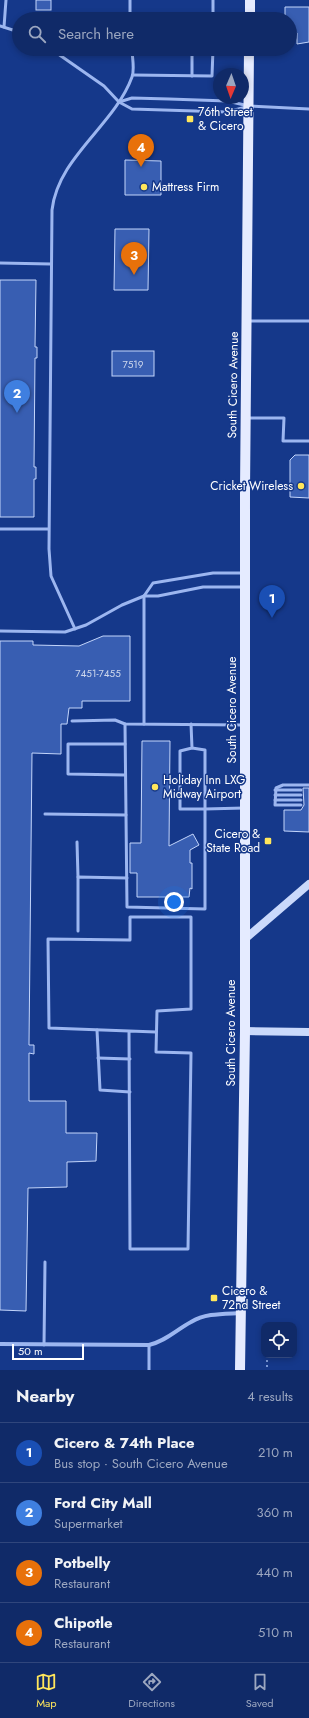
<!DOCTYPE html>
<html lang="en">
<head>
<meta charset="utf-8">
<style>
  :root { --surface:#102a68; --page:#19326e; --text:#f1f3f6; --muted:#9ca7c0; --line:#30467c; --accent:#ffe65b }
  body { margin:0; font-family:Jost,sans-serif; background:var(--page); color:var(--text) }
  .controls { position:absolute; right:12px; bottom:12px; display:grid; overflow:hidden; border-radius:8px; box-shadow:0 2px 6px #0003 }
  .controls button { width:36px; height:36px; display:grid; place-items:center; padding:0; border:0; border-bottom:1px solid var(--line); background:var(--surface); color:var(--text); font:20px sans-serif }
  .compass { position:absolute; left:213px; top:68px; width:36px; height:36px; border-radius:50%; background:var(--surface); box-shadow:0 2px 6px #0003; rotate:182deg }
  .scale { position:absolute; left:12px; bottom:10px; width:72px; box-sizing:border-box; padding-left:4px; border:2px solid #fff; border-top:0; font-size:11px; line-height:14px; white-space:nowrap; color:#fff; -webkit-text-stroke:3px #15388a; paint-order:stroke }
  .you { position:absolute; left:174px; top:902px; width:14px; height:14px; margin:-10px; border:3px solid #fff; border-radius:50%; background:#1a73e8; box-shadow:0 0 0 6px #1a73e833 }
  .badge { display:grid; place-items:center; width:26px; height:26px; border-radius:50%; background:var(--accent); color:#fff; font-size:13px; font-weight:700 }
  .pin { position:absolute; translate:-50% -33px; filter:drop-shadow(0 1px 2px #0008) }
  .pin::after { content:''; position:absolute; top:21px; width:14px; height:12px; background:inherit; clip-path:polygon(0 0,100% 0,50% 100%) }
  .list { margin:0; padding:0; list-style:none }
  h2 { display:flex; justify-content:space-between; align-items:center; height:52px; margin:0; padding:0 16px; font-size:17px }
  h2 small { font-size:13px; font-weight:400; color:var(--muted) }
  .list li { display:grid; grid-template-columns:26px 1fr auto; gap:12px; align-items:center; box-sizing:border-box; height:60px; padding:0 16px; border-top:1px solid var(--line) }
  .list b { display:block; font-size:15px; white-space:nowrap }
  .list p { margin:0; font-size:13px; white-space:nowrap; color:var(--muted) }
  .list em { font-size:13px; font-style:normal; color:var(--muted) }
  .icon { flex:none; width:22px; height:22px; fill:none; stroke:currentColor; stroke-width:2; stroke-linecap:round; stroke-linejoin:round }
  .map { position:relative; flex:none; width:309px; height:1370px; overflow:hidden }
  .search { position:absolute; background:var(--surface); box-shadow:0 2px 6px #0003; left:12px; right:12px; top:12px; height:44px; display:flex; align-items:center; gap:10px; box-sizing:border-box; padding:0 14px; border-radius:22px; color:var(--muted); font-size:15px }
  .sheet { height:292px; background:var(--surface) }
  nav { display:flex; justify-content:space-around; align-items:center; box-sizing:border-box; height:56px; border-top:1px solid var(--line); background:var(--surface); font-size:11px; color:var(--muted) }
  nav a { display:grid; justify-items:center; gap:2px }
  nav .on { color:var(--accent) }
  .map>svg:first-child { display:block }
  .building { fill:#385eb2; stroke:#c3d5fb }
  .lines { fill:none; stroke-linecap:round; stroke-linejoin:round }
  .path { stroke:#9cb6f0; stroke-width:1.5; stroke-dasharray:2 3; stroke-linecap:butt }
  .lane { stroke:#9cb6f0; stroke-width:3 }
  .street { stroke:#9cb6f0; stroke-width:4 }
  .secondary { stroke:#cad9fb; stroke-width:8 }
  .primary { stroke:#e5ebff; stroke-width:10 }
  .poi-dot { fill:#ffe65b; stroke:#15388a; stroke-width:1.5 }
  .labels { text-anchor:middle; stroke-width:3; stroke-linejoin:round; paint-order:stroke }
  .number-label { font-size:10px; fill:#cdd7ec }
  .poi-label { font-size:12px; fill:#fff; stroke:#15388a; text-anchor:start }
  .street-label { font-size:12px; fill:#fff; stroke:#15388a }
</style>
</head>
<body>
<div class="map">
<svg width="309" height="1370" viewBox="0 0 309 1370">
  <rect width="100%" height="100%" fill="#15388a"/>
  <g class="building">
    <rect x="36" y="0" width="15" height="10"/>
    <path d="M285 7H309V42L297 44V33H290V19H285Z"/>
    <path d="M125 160 161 161V195H125Z"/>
    <path d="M115 229H149L148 290H114Z"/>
    <path d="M0 280H36L35 347H37V358H35L34 467H36V479H34V517H0Z"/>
    <rect x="112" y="351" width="42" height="25"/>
    <path d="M295 455H309V498L290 497V460Z"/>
    <path d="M103 636H130V701H82V708H69L67 724H61V754L32 753 29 1045H34V1054L29 1053V1101H66V1133H97L96 1161 67 1162V1187L28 1188 26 1311 0 1310V641H33V645L79 646Z"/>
    <path d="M142 741H170L169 846 193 834 199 845 190 850V863H192V889L190 888 189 897H137V873H130V843H141Z"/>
    <path d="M303 788H309V832L284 831V810H301L304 805Z"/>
  </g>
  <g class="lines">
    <path class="path" d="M267 1355V1370"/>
    <g class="lane">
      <path d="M213 15V0"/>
      <path d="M130 19V0"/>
      <path d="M0 26 19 32"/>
      <path d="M4 27 6 0"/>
      <path d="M51 49 104 86 119 102 132 109 227 112 246 107"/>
      <path d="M133 75 212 76 213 49"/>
      <path d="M192 76V49"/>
      <path d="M119 102 132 98 169 99 227 101 249 106 309 109"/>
      <path d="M0 263 51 264"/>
      <path d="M249 321H309"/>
      <path d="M247 418H284L283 441H309"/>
      <path d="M0 529H48"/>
      <path d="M144 596 153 583 213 573H242"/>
      <path d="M75 629 51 576 49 549 52 210C58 157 114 126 132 77 135 69 132 57 132 49"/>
      <path d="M0 631 65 632 86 625 122 605 144 596H158L203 587H243"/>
      <path d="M72 721 115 720 125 724 243 725"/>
      <path d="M125 724 127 907 205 909V809L244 808"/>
      <path d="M144 724V596"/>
      <path d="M191 724 192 748 205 750V809H180V751L192 748"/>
      <path d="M125 744H68V774L125 775"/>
      <path d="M275 790H301"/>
      <path d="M275 795H301"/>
      <path d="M275 800H301"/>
      <path d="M301 805H275L276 788 283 785H309"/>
      <path d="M45 814 126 815"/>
      <path d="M77 842 78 877"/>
      <path d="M78 931V877L127 878"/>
      <path d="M97 1030 100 1090 130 1092"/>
      <path d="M129 1031 130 1249H188L191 1053 156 1052 157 1011 191 1009V917H130V940L48 939 49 1028 156 1032"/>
      <path d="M98 1058 130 1059"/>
      <path d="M44 1345 45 1262"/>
      <path d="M149 1370V1345"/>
    </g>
    <path class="street" d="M0 1344 149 1345C166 1341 176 1330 191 1322 206 1313 223 1314 241 1313"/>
    <g class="secondary">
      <path d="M245 939 309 884"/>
      <path d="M245 1031 309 1032"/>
    </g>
    <g class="primary">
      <path d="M250 19V0"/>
      <path d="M240 1370 245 1031V490L249 49"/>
    </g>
  </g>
  <g class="poi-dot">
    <rect x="186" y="115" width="8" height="8" rx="2"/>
    <circle cx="144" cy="187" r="4"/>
    <circle cx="301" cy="486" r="4"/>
    <circle cx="155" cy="787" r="4"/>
    <rect x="264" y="837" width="8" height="8" rx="2"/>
    <rect x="210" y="1294" width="8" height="8" rx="2"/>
  </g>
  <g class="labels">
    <g class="number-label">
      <text x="133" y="368">7519</text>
      <text x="98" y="677">7451-7455</text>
    </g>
    <g class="poi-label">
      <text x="198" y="116">76th Street<tspan x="198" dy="14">&amp; Cicero</tspan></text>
      <text x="152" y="191">Mattress Firm</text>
      <text x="293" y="490" text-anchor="end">Cricket Wireless</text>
      <text x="163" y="784">Holiday Inn LXG<tspan x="163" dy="14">Midway Airport</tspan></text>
      <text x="260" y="838" text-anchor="end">Cicero &amp;<tspan x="260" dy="14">State Road</tspan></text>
      <text x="222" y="1295">Cicero &amp;<tspan x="222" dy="14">72nd Street</tspan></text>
    </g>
    <g class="street-label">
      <text transform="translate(233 385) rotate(-89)" y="4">South Cicero Avenue</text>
      <text transform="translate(232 710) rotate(-90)" y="4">South Cicero Avenue</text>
      <text transform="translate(231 1033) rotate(-90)" y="4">South Cicero Avenue</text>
    </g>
  </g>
</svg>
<div class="controls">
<button><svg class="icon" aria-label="locate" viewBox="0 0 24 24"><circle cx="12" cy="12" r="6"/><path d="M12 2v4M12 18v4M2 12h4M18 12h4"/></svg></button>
</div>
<svg class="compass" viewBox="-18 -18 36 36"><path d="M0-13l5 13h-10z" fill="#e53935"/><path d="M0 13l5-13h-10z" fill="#9ca7c0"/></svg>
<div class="scale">50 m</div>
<div class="you"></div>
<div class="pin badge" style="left:272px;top:618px;background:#1a4fb4">1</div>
<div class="pin badge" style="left:17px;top:413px;background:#3f7fe0">2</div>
<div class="pin badge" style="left:134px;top:275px;background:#e8710a">3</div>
<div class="pin badge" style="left:141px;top:167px;background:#e8710a">4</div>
<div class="search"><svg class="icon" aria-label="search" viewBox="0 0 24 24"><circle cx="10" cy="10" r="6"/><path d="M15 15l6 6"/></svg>Search here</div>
</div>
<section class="sheet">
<h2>Nearby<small>4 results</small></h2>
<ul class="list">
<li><span class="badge" style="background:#1a4fb4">1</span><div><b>Cicero &amp; 74th Place</b><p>Bus stop · South Cicero Avenue</p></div><em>210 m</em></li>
<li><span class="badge" style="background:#3f7fe0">2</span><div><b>Ford City Mall</b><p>Supermarket</p></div><em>360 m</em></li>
<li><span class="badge" style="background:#e8710a">3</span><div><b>Potbelly</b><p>Restaurant</p></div><em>440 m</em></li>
<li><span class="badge" style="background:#e8710a">4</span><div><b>Chipotle</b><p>Restaurant</p></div><em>510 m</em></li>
</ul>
</section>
<nav>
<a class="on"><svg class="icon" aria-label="map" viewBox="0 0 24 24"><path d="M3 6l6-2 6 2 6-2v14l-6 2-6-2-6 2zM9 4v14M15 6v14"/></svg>Map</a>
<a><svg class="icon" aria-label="directions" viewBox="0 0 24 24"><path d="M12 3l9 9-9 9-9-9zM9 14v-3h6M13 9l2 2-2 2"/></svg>Directions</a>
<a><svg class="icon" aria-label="saved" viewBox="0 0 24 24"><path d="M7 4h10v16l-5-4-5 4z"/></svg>Saved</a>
</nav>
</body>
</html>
